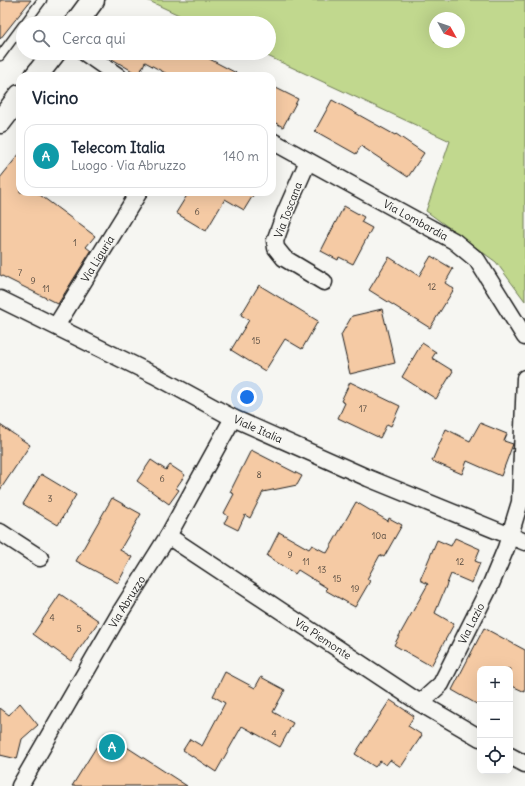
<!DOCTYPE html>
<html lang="it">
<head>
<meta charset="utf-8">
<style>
  :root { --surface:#fff; --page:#f6f6f7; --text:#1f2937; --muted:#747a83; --line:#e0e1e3; --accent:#ea580c }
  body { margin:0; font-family:Delius,sans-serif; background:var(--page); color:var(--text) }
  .controls { position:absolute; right:12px; bottom:12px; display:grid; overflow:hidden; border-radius:8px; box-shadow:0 4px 16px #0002 }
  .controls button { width:36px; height:36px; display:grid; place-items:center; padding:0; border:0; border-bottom:1px solid var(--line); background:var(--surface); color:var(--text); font:20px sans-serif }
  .compass { position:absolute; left:429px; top:12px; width:36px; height:36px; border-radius:50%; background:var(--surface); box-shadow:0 4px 16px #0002; rotate:130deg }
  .you { position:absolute; left:247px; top:397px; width:14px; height:14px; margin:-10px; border:3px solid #fff; border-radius:50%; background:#1a73e8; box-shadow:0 0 0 6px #1a73e833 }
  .badge { display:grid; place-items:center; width:26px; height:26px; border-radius:50%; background:var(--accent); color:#fff; font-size:13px; font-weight:700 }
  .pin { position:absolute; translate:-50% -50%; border:2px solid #fff; box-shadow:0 1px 4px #0006 }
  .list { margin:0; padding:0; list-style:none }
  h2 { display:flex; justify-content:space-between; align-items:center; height:52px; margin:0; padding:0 16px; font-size:17px }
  h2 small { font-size:13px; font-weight:400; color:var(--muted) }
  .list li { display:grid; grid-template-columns:26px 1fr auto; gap:12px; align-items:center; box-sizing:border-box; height:64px; margin:0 8px 8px; padding:0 8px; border:1px solid var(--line); border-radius:12px }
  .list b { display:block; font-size:15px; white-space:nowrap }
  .list p { margin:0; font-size:13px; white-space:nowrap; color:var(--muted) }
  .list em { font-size:13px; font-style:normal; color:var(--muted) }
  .icon { flex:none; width:22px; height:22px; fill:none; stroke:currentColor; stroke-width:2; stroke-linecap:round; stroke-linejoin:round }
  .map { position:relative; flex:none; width:525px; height:786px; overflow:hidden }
  .search { position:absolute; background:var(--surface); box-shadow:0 4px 16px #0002; left:16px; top:16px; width:260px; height:44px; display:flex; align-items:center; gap:10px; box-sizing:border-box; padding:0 14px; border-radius:22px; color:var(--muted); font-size:15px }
  .panel { position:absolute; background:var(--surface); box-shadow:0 4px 16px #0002; left:16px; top:72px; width:260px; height:124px; border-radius:12px }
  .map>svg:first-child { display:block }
  .green { fill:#c1d88e; stroke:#6e7a55; fill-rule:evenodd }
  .building { fill:#f5caa4; stroke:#1c1c1c }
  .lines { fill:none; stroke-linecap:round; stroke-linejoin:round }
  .lane-casing { stroke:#1c1c1c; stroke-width:11 }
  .street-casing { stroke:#1c1c1c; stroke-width:19 }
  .secondary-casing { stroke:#1c1c1c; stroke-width:25 }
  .lane { stroke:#f6f6f2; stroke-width:8 }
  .street { stroke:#f6f6f2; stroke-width:16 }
  .secondary { stroke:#f6f6f2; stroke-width:22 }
  .labels { text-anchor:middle; stroke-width:3; stroke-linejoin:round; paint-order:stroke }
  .number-label { font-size:9px; fill:#52483e }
  .street-label { font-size:11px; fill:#1c1c1c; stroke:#f6f6f2 }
</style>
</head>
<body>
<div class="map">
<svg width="525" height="786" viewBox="0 0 525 786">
  <rect width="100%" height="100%" fill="#f6f6f2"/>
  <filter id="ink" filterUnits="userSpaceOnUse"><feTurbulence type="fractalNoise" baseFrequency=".025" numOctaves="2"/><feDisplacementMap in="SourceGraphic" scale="8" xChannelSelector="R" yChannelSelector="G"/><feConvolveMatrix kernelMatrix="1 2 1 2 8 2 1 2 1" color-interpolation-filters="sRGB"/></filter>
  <g filter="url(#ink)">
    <path class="green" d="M147 0H525V301L496 262 426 211 450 141 261 53H269V23H196ZM435 18H459V42H435Z"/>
    <g class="building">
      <path d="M0 0H31L0 39Z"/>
      <path d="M102 53H198L242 76H171L145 62 139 75Z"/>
      <path d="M272 86 298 99 283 127 272 121Z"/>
      <path d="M332 100 395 135 396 134 424 153 408 177 361 146 356 154 315 131Z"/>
      <path d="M20 153V192H36L95 236 86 247 91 251 58 304 0 275V178Z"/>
      <path d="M189 192H255L244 210 225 199 206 231 176 213Z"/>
      <path d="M344 206 364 217 361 222 372 228 353 264 339 257 338 260 321 251Z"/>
      <path d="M431 256 453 269 445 283 454 289 430 328 369 290 389 257 419 276Z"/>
      <path d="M259 285 318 321 302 349 285 339 265 371 231 350 249 320 241 315Z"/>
      <path d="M382 309 395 363 350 374 341 335 352 316Z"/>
      <path d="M422 343 436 352 432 358 453 371 436 399 402 377Z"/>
      <path d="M350 382 400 406 391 426 387 424 380 438 338 418 345 403 341 401Z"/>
      <path d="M480 423 507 434 504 441 513 444 501 476 467 461 462 474 432 461 446 429 470 441Z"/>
      <path d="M0 425 30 445 0 490Z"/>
      <path d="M251 450 302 476 297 485 263 492 250 518 245 515 238 530 224 523 228 516 224 513 234 494 230 492Z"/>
      <path d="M151 460 166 470 170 465 185 475 176 488 179 490 169 504 137 481Z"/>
      <path d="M41 474 76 495 58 525 23 504Z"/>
      <path d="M112 498 141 514 120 550 132 557 118 583 76 561Z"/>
      <path d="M356 502 388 521 389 518 402 525 384 557 380 555 367 579 370 581 355 607 325 590 327 588 298 570 295 574 267 556 279 532 309 549 312 545 327 553Z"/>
      <path d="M455 538 480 549 475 561 480 563 472 583 451 574 435 613 454 624 431 666 394 645 428 584 420 580 437 540 451 546Z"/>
      <path d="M60 594 99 621 71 661 33 634Z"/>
      <path d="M484 628 525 650V692L510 685V669H480V706L452 690Z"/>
      <path d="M225 672 255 688 261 677 285 690 273 712 293 723 280 747 242 726 216 772 183 750 190 739 202 746 225 703 213 696Z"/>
      <path d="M390 700 414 716 408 726 422 735 401 767 390 760 386 765 380 761 375 767 355 754Z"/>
      <path d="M20 703 38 725 22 739 17 759 0 755V708L9 715Z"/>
      <path d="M105 733 187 786H72Z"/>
    </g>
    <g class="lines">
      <defs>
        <g id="lane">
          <path d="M25 23 42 0"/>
          <path d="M0 56 23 25"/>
        </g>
        <g id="street">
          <path d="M85 53 118 76"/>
          <path id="s1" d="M272 141 454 241 477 260 525 337"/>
          <path d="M308 161 285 213 275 241 276 248 284 258 324 282"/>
          <path id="s2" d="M0 299 154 375 233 418 368 478 525 542"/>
          <path id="s3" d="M56 326 139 192"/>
          <path d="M0 532 40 558"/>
          <path id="s4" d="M168 536 420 703 480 738"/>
          <path id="s5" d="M420 703 441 684 491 584 506 548 520 502 525 378"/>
          <path d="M510 756 525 764"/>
          <path id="s6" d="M20 786 121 611 168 536 233 418"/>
        </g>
        <g id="secondary">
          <path d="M76 23 93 0"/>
          <path d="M36 76 54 53"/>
          <path d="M0 122 20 96"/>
        </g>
      </defs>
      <use href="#lane" class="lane-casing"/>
      <use href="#street" class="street-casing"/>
      <use href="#secondary" class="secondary-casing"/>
      <use href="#lane" class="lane"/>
      <use href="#street" class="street"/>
      <use href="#secondary" class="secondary"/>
    </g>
  </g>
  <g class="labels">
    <g class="number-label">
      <text x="197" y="215">6</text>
      <text x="75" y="246">1</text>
      <text x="20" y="276">7</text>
      <text x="33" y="284">9</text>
      <text x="432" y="290">12</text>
      <text x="46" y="292">11</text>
      <text x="256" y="344">15</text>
      <text x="363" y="412">17</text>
      <text x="259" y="478">8</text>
      <text x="162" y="482">6</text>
      <text x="50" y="502">3</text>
      <text x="379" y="539">10a</text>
      <text x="290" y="558">9</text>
      <text x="306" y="565">11</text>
      <text x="460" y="565">12</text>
      <text x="322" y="573">13</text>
      <text x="337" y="582">15</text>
      <text x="355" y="592">19</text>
      <text x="52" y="621">4</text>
      <text x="79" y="632">5</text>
      <text x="274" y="737">4</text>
    </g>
    <g class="street-label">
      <text transform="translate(288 210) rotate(-69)" y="4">Via Toscana</text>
      <text dy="4" stroke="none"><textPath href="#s1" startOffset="164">Via Lombardia</textPath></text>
      <text dy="4" stroke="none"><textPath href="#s3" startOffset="79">Via Liguria</textPath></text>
      <text dy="4" stroke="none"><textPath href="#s2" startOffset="289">Viale Italia</textPath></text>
      <text dy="4" stroke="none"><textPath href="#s6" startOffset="213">Via Abruzzo</textPath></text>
      <text dy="4" stroke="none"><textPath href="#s5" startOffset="96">Via Lazio</textPath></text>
      <text dy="4" stroke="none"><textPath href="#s4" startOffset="186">Via Piemonte</textPath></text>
    </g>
  </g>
</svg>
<div class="controls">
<button>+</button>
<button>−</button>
<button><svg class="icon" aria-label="locate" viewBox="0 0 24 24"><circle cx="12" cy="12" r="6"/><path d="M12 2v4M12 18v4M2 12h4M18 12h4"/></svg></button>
</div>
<svg class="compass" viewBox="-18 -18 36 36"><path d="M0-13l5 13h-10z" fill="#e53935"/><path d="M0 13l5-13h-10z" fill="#747a83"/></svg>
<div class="you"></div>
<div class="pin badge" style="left:112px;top:747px;background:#0f9aa8">A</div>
<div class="search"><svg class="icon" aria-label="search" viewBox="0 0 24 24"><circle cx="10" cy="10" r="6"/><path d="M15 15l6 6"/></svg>Cerca qui</div>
<section class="panel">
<h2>Vicino<small></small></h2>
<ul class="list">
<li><span class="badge" style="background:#0f9aa8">A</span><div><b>Telecom Italia</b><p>Luogo · Via Abruzzo</p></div><em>140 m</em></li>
</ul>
</section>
</div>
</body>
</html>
